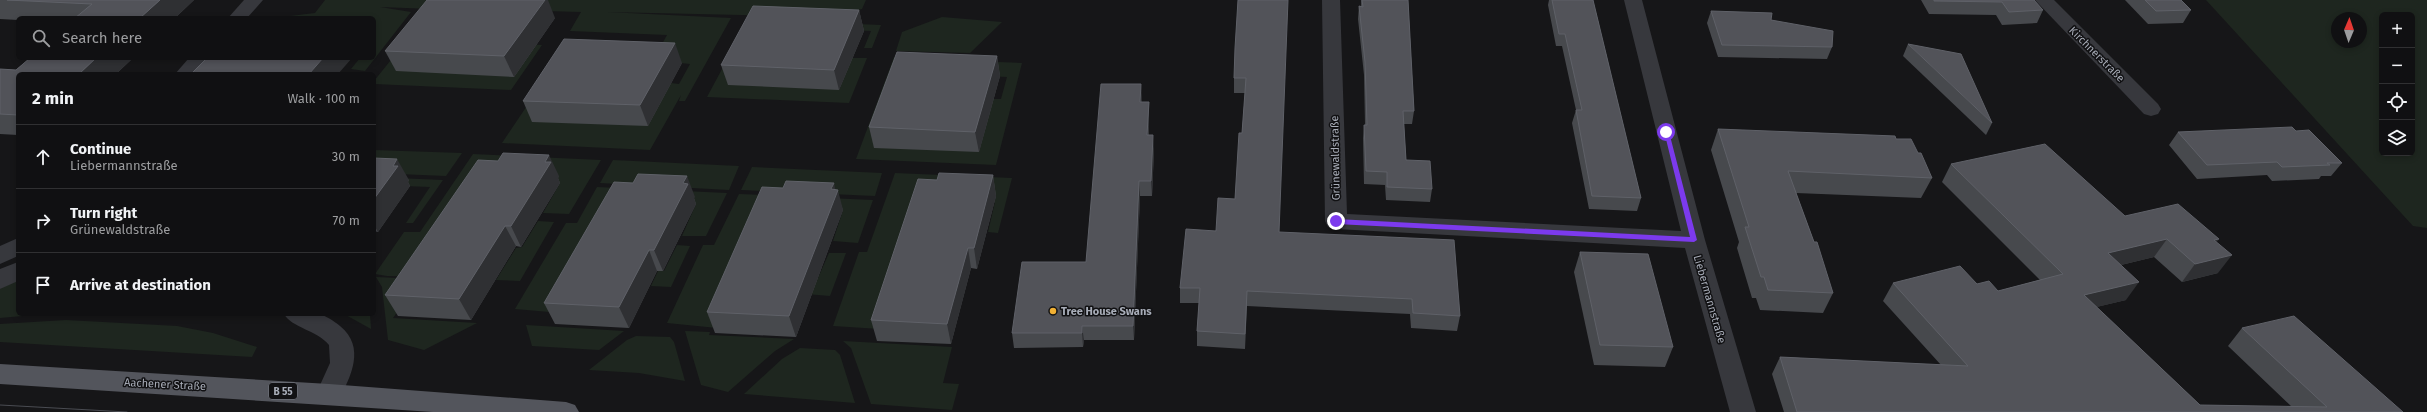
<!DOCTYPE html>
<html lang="en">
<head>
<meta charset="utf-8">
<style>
  :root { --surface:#101012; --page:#1e1e20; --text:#f1f3f6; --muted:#9c9d9f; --line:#303032 }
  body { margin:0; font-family:"Fira Sans",sans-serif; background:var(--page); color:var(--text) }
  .controls { position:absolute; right:12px; top:12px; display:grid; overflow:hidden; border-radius:6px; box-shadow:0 2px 6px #0003 }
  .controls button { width:36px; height:36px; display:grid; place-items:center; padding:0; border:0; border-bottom:1px solid var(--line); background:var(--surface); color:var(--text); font:20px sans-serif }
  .compass { position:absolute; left:2331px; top:12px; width:36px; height:36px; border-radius:50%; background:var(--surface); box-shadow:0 2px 6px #0003; rotate:2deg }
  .stop { position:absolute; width:12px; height:12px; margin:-9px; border:3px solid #7c3aed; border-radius:50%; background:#fff }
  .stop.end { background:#7c3aed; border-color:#fff; box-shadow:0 1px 4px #0008 }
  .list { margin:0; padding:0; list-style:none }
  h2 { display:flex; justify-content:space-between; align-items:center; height:52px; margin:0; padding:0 16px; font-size:17px }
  h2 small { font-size:13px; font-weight:400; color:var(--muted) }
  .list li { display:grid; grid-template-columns:26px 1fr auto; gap:12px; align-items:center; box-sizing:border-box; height:64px; padding:0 16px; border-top:1px solid var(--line) }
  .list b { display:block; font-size:15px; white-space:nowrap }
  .list p { margin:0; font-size:13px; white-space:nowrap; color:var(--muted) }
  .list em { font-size:13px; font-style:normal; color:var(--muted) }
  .icon { flex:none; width:22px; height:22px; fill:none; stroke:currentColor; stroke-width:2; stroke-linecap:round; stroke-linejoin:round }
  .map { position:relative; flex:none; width:2427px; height:412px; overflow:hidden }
  .search { position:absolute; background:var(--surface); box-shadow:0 2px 6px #0003; left:16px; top:16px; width:360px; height:44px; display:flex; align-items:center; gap:10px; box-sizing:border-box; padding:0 14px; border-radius:6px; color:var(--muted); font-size:15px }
  .panel { position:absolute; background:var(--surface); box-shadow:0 2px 6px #0003; left:16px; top:72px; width:360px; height:244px; border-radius:6px }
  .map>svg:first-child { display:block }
  .green { fill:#1e261f; fill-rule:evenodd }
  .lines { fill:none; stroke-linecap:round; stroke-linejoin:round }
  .minor { fill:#37383d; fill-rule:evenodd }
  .major { fill:#53555c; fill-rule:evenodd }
  .tram { stroke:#4a4c52; stroke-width:1 }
  .wall { fill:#47494d }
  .shaded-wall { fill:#2f3033 }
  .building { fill:#525359; stroke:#5f6168 }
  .route { fill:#7c3aed }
  .poi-dot { fill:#f2b134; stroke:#111113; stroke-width:1.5 }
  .labels { text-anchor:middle; stroke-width:3; stroke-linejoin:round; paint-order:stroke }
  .shield { fill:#111113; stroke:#7b7e86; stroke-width:1 }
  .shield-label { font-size:10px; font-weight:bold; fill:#a8adb8 }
  .street-label { font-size:11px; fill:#a8adb8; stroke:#111113 }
  .poi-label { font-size:11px; font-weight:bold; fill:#a8adb8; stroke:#111113; text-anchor:start }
</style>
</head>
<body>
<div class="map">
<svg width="2427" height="412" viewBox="0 0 2427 412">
  <rect width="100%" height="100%" fill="#161618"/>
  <g class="green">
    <path d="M325 0H866L862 9 833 17 607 12 731 18 685 101H679L681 95 650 150 502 143 568 45 648 126 671 83 679 84 690 64 653 60 667 35 570 31 581 12 476 9 528 44 542 45 511 90 374 84V81L432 9 380 7 411 12 365 71 351 69 360 58H374V18H273L315 13Z"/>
    <path d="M2206 0H2427V228L2413 226ZM2382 15H2412V153H2382ZM2337 18H2361V42H2337Z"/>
    <path d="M942 17 1002 22 970 53 896 51 902 32Z"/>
    <path d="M761 20 881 25 872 48H864L871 31 759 26Z"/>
    <path d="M736 43 839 90 852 58H867L849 103 707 97Z"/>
    <path d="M894 57 958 60 979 152 993 99H1001L1007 77 968 75 972 61 1022 63 996 165 856 159Z"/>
    <path d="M374 150 462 153 446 176 374 173Z"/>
    <path d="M473 154 601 160 569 214 543 213 560 183 424 277 387 276 375 274 404 232H420Z"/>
    <path d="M613 160 739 166 729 190 600 183Z"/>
    <path d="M752 167 882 173 875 196 741 190Z"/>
    <path d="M895 173 1012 178 998 233 988 232 995 202 880 329 833 326 859 252H867Z"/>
    <path d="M374 177 443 180 413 223H406L430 187 404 186Z"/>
    <path d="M597 187 727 193 706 236H682L696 204 561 313 515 309 566 223H577Z"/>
    <path d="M739 194 873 200 858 243 833 241 843 210 717 328 667 323 703 245H714Z"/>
    <path d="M538 221 554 222 520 281 496 280 516 248 522 247Z"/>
    <path d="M677 245 690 246 671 287 651 286 658 271H664Z"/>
    <path d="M829 253H846L830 296 806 294 811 278H818Z"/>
    <path d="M376 277 420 279 393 318 477 323 424 350 388 340 382 287Z"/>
    <path d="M18 279V314H45L0 318V289Z"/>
    <path d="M344 314H370L371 329Z"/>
    <path d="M66 320 177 326 213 333 257 347 252 357 0 342V324Z"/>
    <path d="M526 325 624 331 599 350 532 346Z"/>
    <path d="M685 331 710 332 709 335 794 339 775 351 728 392 701 385Z"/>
    <path d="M636 336 670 337 674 342 685 381 639 373 589 370 627 340Z"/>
    <path d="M843 341 952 347 943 383 959 384 952 410 871 404 851 348Z"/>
    <path d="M800 348 835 350 840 355 855 403 744 394 782 359Z"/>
  </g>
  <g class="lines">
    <g class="minor">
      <path d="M244 0H263L247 18H228Z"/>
      <path d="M1322 0H1340L1347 214 1681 231 1624 0H1642L1705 240 1756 412H1730L1685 248 1336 229 1328 227 1325 221Z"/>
      <path d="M2035 0H2054L2158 104 2161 109 2158 114 2151 116 2144 114Z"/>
      <path d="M189 58H210L196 74H175Z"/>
      <path d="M18 238V256L0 264V246Z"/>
      <path d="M18 262V281L0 289V269Z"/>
      <path d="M284 314C295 314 307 313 318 314 325 315 334 321 340 326 366 347 351 377 338 401L329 404 320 401 316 394 330 363 329 345C317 330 292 328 284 314Z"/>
    </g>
    <path class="major" d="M0 364 329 384 566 402 575 405 579 412H433L0 384Z"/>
    <path class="tram" d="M0 405 127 412"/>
  </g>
  <g class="wall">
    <path d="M0 0H194L175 18H18V20L0 19Z"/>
    <path d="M1238 0 1279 232 1460 316 1457 331 1411 328 1410 314 1247 306 1245 349 1197 346V331L1199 303H1180V288L1235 199 1242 133 1245 93H1234V78Z"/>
    <path d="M1361 0H1408L1414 111 1412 124H1404L1406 160 1432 189 1430 202 1386 200 1385 185 1364 184 1363 138 1364 125H1365L1364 75 1358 19 1359 6H1361Z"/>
    <path d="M1549 0H1593L1641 198 1637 211 1589 209 1572 123 1576 110 1562 46H1556L1548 5Z"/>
    <path d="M1921 0H2034L2043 10 2037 23 2002 25 1996 15 1929 14Z"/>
    <path d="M2125 0H2181L2191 10 2183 23 2148 24Z"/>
    <path d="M859 10 864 31 839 90 728 85 721 65Z"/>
    <path d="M1711 11 1771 20 1832 47 1827 59 1718 57 1707 23Z"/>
    <path d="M555 18 514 77 396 71 385 51Z"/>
    <path d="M1908 44 1992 123 1986 135 1903 56Z"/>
    <path d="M997 56 1000 76 979 152 874 148 869 127Z"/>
    <path d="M30 58H133L116 74H18V135L0 134V69L16 70Z"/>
    <path d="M682 63 648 126 532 122 523 101Z"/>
    <path d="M1142 98V102H1149V135L1154 150 1152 196H1140L1134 340H1084L1083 347 1014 348 1012 333 1086 262Z"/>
    <path d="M1718 129 1896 139 1918 153 1932 178 1921 198 1796 193 1833 293 1823 313 1760 310 1756 298H1752L1737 248 1739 242 1711 150Z"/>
    <path d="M2296 131 2342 163 2331 176H2321L2319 179 2272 181 2267 175 2197 179 2169 145 2178 132Z"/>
    <path d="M374 158 409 180 408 182 410 186 378 232 374 231Z"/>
    <path d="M1951 164 2125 216 2216 242 2218 273 2182 282 2154 257 2121 265 2126 300 2096 307 2200 405 2292 407 2228 346 2242 328 2403 412H1784L1772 374 1780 357 1941 365 1883 301 1893 283 1977 284 1998 291 2040 280 1942 182Z"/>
    <path d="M993 175 996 196 977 269 971 268 951 344 877 341 871 320 937 180Z"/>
    <path d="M559 176 558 178 560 183 521 247 516 246 471 320 398 316 385 295Z"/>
    <path d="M835 189 843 210 796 337 715 333 707 312Z"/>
    <path d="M695 197 694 198 696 204 663 271H657L629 328 555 324 544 303Z"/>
    <path d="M1580 252 1673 347 1665 367 1594 365 1574 272Z"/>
  </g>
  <g class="shaded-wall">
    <path d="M160 0H194L175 18H140Z"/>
    <path d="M545 0H548L555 18 514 77 504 56Z"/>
    <path d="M859 10 864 31 839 90 834 70Z"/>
    <path d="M675 43 682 63 648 126 640 105Z"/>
    <path d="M997 56 1000 76 979 152 975 132Z"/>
    <path d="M96 58H133L116 74H79Z"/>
    <path d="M323 58H352L338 74H309Z"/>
    <path d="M1141 84 1142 98 1141 117 1140 102Z"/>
    <path d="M1149 102V117L1148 150 1147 135Z"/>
    <path d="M1153 135 1154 150 1152 196 1151 181Z"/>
    <path d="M549 155 559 176 558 178 560 183 521 247 511 226Z"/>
    <path d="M397 159 409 180 408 182 410 186 378 232 374 225V199L393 166Z"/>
    <path d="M993 175 996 196 977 269 974 248Z"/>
    <path d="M687 176 695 197 694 198 696 204 663 271 654 250Z"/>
    <path d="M1139 181 1140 196 1134 340 1133 326Z"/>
    <path d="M834 183 836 193 838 190 843 210 796 337 789 316Z"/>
    <path d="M505 226 516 246 471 320 459 299Z"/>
    <path d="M2167 239 2154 257 2096 271 2108 253Z"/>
    <path d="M2219 239 2206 256 2214 240Z"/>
    <path d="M968 248 971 268 951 344 947 324Z"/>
    <path d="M649 250 657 271 629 328 619 307Z"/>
    <path d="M2232 255 2218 273 2182 282 2195 264Z"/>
    <path d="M2139 282 2126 300 2072 313 2084 295Z"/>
    <path d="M1082 326 1084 340 1083 347 1082 333Z"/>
  </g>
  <g class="building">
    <path d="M7 0H160L140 18H75L92 4Z"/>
    <path d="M427 0H545L504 56 385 51Z"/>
    <path d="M1238 0H1288L1279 232 1454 240 1460 316 1413 313 1412 299 1247 291 1245 334 1197 331 1200 288H1180L1186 229 1216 231 1218 198 1235 199 1239 133H1242L1246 78H1234L1235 48Z"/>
    <path d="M1362 0H1408L1414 111H1403L1406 160 1430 161 1432 189 1387 187V172L1366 171 1364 125H1367L1365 62 1359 6 1363 7Z"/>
    <path d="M1552 0H1593L1641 198 1592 196 1576 110H1582L1565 34H1559Z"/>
    <path d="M1934 0H2034L2043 10 2009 12 2002 2 1934 1Z"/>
    <path d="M2145 0H2181L2191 10 2156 11Z"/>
    <path d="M753 6 859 10 834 70 721 65Z"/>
    <path d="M1711 11 1772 13 1771 20 1833 31 1832 47 1722 45Z"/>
    <path d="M564 39 675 43 640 105 523 101Z"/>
    <path d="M1908 44 1961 54 1992 123Z"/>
    <path d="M897 52 997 56 975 132 869 127Z"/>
    <path d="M30 58H96L79 74H18V115L0 114V69L16 70Z"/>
    <path d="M207 58H323L309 74H191Z"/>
    <path d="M1101 84H1141L1140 102H1149L1147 135H1153L1151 181H1139L1133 326H1082V333H1012L1022 262H1086Z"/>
    <path d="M2292 127 2296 131 2309 130 2342 163H2327L2330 165 2282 167 2277 162 2207 165 2178 132Z"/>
    <path d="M1718 129 1895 136 1896 139H1911L1918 153H1921L1932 178 1788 171 1814 242H1817L1833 293 1768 290 1764 277H1761L1745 227H1749Z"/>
    <path d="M2045 144 2125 216 2178 204 2219 239 2214 240 2232 255 2195 264 2167 239 2108 253 2139 282 2084 295 2200 405 2327 407 2242 328 2294 316 2403 412H1797L1780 357 1968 366 1893 283 1960 266 1977 284 1989 281 1998 291 2063 274 1951 164Z"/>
    <path d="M503 153 549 155 545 162H551L511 226H505L459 299 385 295 478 160 498 161Z"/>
    <path d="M374 158 397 159 393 166H398L374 199Z"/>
    <path d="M939 173 993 175 974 248H968L947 324 871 320 918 179 937 180Z"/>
    <path d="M638 174 687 176 683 183 688 184 654 250H649L619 307 544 303 614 182 633 183Z"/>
    <path d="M786 181 834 183 831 189 838 190 789 316 707 312 762 187 783 188Z"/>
    <path d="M1580 252 1648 254 1673 347 1600 345Z"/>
  </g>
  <path class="route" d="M1664 131 1669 132 1697 240 1694 242 1336 224 1333 221 1336 219 1690 237Z"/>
  <circle class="poi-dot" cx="1053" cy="311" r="4"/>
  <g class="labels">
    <rect class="shield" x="269" y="383" width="28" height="16" rx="3"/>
    <g class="shield-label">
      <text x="283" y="395">B 55</text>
    </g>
    <g class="street-label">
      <text transform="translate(2097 54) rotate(45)" y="4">Kirchnerstraße</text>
      <text transform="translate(1335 158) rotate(-91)" y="4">Grünewaldstraße</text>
      <text transform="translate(1710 299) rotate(74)" y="4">Liebermannstraße</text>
      <text transform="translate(165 384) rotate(3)" y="4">Aachener Straße</text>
    </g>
    <g class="poi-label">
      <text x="1061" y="315">Tree House Swans</text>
    </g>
  </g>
</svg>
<div class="controls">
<button>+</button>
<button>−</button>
<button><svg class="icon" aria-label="locate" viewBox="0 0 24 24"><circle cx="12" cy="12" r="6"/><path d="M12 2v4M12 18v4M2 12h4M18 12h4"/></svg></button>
<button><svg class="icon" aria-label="layers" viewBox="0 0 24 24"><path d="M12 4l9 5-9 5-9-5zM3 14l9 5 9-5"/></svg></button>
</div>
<svg class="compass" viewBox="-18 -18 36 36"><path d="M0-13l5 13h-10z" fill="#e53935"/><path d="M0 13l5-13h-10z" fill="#9c9d9f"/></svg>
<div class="stop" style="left:1666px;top:132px"></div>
<div class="stop end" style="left:1336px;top:221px"></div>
<div class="search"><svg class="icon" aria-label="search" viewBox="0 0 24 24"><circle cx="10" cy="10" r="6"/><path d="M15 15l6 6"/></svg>Search here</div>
<section class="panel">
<h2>2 min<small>Walk · 100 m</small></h2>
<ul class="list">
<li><svg class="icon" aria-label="ahead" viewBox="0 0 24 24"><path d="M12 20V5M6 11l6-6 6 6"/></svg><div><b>Continue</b><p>Liebermannstraße</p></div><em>30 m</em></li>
<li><svg class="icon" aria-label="right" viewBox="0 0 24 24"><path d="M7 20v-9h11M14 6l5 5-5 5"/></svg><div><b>Turn right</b><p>Grünewaldstraße</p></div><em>70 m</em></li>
<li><svg class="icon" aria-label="arrive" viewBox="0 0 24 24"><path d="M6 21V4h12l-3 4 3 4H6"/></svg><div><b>Arrive at destination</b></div></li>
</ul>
</section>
</div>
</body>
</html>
